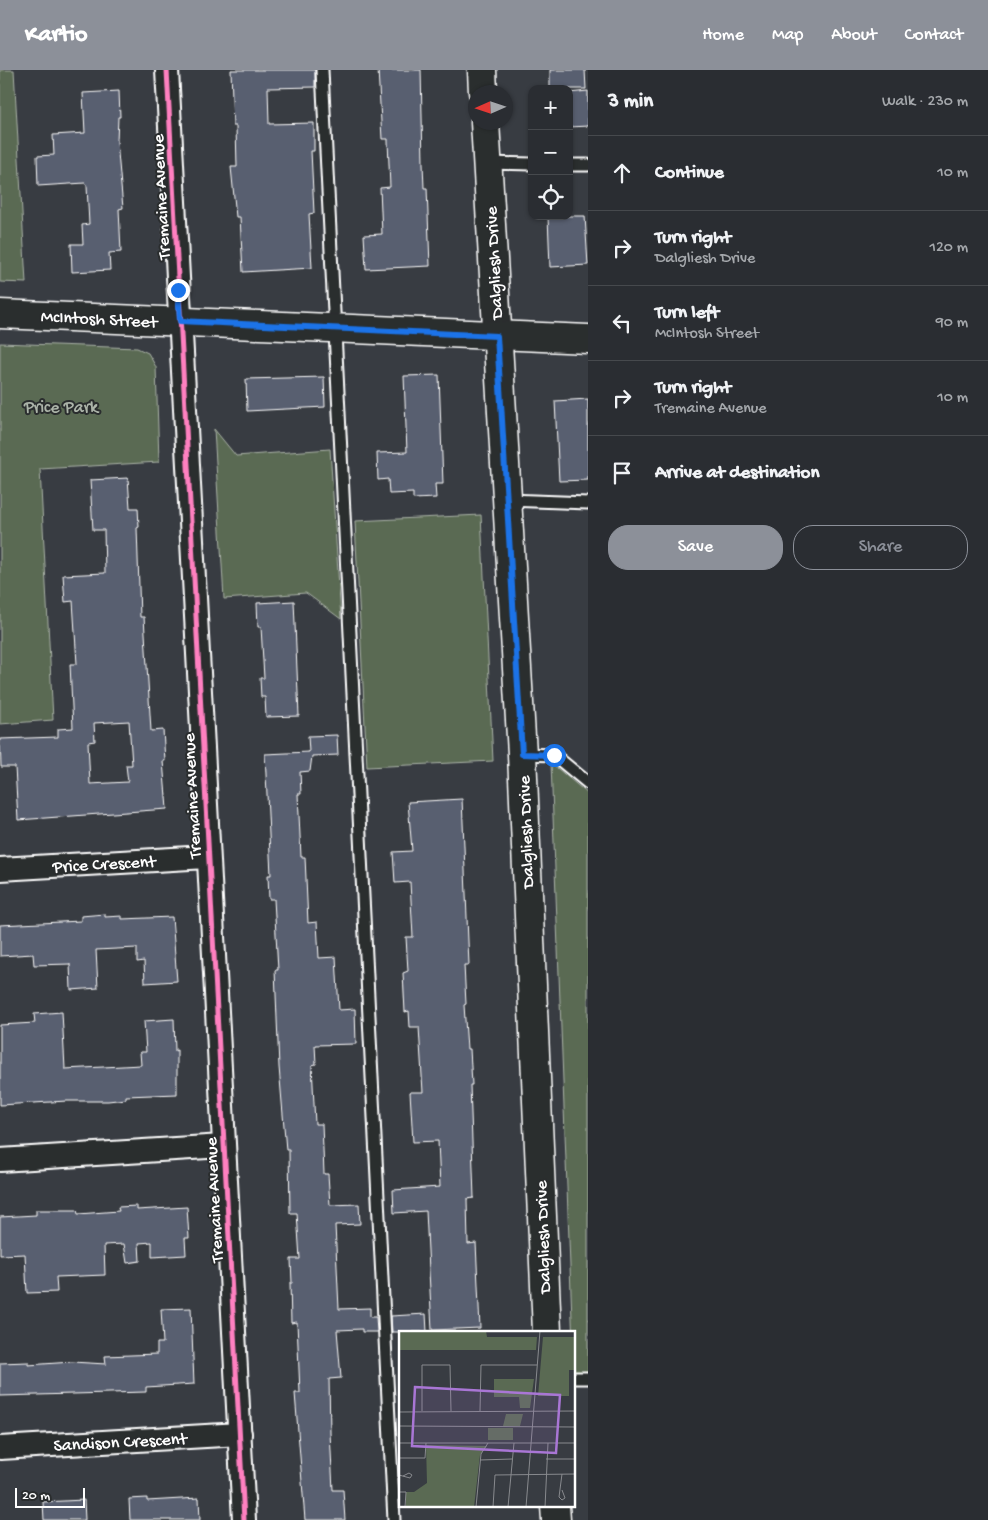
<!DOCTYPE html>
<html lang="en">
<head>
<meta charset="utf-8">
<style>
  :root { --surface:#2a2d32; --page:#36393e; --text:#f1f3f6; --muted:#a5a8ac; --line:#46494d; --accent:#8c9099 }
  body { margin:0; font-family:"Gochi Hand",sans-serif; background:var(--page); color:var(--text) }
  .controls { position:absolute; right:15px; top:15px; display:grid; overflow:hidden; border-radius:10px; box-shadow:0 1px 4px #0004 }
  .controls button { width:45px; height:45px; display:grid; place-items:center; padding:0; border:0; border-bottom:1px solid var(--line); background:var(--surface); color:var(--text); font:25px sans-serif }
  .compass { position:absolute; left:468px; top:15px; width:45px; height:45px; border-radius:50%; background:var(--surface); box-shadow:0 1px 4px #0004; rotate:267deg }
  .scale { position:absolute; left:15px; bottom:12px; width:70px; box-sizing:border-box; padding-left:5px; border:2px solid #fff; border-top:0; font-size:14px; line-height:18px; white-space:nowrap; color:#fff; -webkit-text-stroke:4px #2a2d2e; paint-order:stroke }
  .stop { position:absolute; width:15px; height:15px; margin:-11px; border:4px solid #1a73e8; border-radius:50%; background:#fff }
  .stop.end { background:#1a73e8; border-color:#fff; box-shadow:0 1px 5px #0008 }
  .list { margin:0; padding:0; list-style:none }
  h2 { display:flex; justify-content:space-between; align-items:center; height:65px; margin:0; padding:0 20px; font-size:21px }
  h2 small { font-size:16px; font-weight:400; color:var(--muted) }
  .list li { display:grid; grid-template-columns:32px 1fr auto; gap:15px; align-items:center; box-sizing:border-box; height:75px; padding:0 20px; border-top:1px solid var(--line) }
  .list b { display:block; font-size:19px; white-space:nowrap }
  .list p { margin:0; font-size:16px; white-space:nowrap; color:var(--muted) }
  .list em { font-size:16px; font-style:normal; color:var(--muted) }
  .actions { display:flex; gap:10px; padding:15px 20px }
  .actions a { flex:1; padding:11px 0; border:1px solid var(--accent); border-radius:20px; text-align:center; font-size:18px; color:var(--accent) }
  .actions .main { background:var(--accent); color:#fff }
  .icon { flex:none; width:28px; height:28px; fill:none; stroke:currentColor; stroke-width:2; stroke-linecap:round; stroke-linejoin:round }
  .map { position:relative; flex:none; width:588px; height:1450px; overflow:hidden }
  header { display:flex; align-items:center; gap:30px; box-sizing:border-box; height:70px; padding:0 25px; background:var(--accent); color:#fff }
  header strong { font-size:24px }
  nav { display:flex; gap:28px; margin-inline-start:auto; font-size:18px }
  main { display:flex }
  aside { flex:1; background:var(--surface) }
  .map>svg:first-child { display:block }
  .green { fill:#5a6a53; stroke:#acb4a9 }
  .building { fill:#595e6f; stroke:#fff; fill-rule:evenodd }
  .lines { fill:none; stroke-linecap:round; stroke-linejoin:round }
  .service-casing { stroke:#fff; stroke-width:15 }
  .minor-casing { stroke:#fff; stroke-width:26 }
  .tertiary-casing { stroke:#fff; stroke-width:31 }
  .service { stroke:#2a2d2e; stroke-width:11 }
  .minor { stroke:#2a2d2e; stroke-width:22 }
  .tertiary { stroke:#2a2d2e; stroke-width:28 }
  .cycleway-casing { stroke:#2a2d2e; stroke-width:8 }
  .cycleway { stroke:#ff80c0; stroke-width:5 }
  .route { stroke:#1a73e8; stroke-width:6 }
  .labels { text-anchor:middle; stroke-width:4; stroke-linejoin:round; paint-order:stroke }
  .street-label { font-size:18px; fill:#fff; stroke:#2a2d2e }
  .park-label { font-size:18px; fill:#acb4a9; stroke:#2a2d2e }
  .inset-road { fill:none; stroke:#888a8e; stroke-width:1 }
  .view { fill:#a976d5; fill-opacity:0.15; stroke:#a976d5; stroke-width:2.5 }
  .inset-edge { fill:none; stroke:#fff; stroke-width:2.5 }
</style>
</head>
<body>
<header>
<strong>Kartio</strong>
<nav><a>Home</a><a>Map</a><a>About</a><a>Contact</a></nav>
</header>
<main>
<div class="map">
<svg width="588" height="1450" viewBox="0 0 588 1450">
  <rect width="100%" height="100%" fill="#383c42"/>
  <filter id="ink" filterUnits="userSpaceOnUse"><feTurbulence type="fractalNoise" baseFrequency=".02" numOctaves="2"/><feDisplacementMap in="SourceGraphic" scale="10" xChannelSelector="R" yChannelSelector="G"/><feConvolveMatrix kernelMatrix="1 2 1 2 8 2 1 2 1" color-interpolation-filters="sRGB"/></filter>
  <g filter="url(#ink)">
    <g class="green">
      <path d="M0 0H14L26 213 0 212Z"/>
      <path d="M0 273 137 278 148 283 156 297 159 392 40 399 53 650 0 654Z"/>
      <path d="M214 359 236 386 330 379 341 549 306 523 224 529Z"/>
      <path d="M481 445 493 691 367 697 355 451Z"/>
      <path d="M551 693 588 724V1301L574 1302Z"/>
    </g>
    <g class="building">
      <path d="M231 0H315V17L268 18 269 54 314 53V81H311L314 143 309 144 312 198 243 202 240 147H236L231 97H237L236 56H233Z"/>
      <path d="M378 0H421L423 94 424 118H427L430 196 366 199 364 165 382 164 380 118 390 117 388 71V69H382Z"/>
      <path d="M550 0H585L586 19H550Z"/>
      <path d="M119 21 120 47H118L117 72 123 138 119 139 121 182 109 183 110 200 72 202 71 174H83L82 155 89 154 87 116 85 113 38 116 37 86 54 85 53 65 85 63 83 23Z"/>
      <path d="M588 21V56L569 57V23Z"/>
      <path d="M548 146H585L588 195 550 197Z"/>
      <path d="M439 305 443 414H435L436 428 413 429V423L389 424 388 409 378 410 377 383 407 382 404 306Z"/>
      <path d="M324 307 325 337 247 341 246 309Z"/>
      <path d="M588 329V410L559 411 555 331Z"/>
      <path d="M128 408 130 438H138L139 457 137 458 140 547H144L151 661 163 660 165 691H163L167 739 18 750 15 697H1L0 669 58 667V659L73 658 70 594H77L73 531 65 532 63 505 105 503 104 460H93L90 410ZM129 651 132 695H126L128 712 90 714 88 672 95 671 94 653Z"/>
      <path d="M294 531 299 646 266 647 265 627H261L260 608H264L261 557H258L257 533Z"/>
      <path d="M337 665 338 685 312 686 310 701 300 702 301 724H298L301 787H305L308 853 317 852 319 888 336 887 339 940 355 939 356 974 315 975 316 994 312 995 315 1054H322L324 1104H328L330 1135 359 1134 360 1154 335 1155 339 1239 370 1238V1247H376L377 1262H362V1259L337 1260 341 1308 329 1309 330 1363 333 1420H343L345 1450H305L295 1323H300L297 1252 291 1253 290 1213H292L291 1189H300L297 1143H290L289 1080H286L279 997 275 900H278L274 829H269L268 805H271L265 684 309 682 308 666Z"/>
      <path d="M462 729 469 895H464L466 934 464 935 467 979H470L472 1015H470L474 1128 467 1129 468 1174 476 1173 480 1258 432 1260 426 1141 394 1143 393 1120 440 1117 438 1071 413 1072 410 1022H423L419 957H410L409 941 405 942 403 903 408 901 406 867H413L410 812 395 813 393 782 412 781 408 732Z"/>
      <path d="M105 844V847L122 846V849L172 847 177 911 145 913 144 891 137 892V878L96 880 98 918 71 920 70 894 34 895 33 884 0 886V855L81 851V846Z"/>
      <path d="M62 942 65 999 141 995 140 982H146L144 951 174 949 175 981 177 980V1024L126 1026V1029L108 1031H67L0 1035V955L35 953 34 944Z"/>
      <path d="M137 1136V1140L187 1137 189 1168H185L186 1185 152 1187V1172L139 1173 140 1191 127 1193 124 1174 104 1175 105 1205 56 1207 57 1222 27 1223 25 1184 0 1185V1147L36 1145V1140H77L78 1144 119 1141 118 1137Z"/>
      <path d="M191 1238 194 1314 146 1317V1322L0 1326V1293L28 1292V1295L72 1292 106 1294 105 1286 157 1284V1273H163L161 1239Z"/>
      <path d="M426 1244 427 1262H392L391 1246Z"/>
      <path d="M147 1428V1431L199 1428 200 1450H130L129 1429Z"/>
      <path d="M84 1430 85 1450H44L43 1432Z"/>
    </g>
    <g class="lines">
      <defs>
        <g id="service">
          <path d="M322 0 394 1450"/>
          <path d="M487 93 532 94"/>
          <path d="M569 95H588"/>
          <path d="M507 430 588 433"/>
          <path d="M522 684 554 685 588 713"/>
          <path d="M574 1308H588"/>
        </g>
        <g id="minor">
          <path d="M167 0 244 1450"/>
          <path d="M0 799 207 787"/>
          <path d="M0 1090 223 1076"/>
          <path d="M0 1378 240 1364"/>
        </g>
        <g id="tertiary">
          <path d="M482 0 483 22"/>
          <path d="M485 52 522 684 547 1262"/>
          <path d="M0 244 588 269"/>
          <path d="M555 1436 556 1450"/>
        </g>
      </defs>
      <use href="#service" class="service-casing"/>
      <use href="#minor" class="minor-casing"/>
      <use href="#tertiary" class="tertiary-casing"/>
      <use href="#service" class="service"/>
      <use href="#minor" class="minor"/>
      <use href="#tertiary" class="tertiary"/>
      <defs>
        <path id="cycleway" d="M167 0 244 1450"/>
      </defs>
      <use href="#cycleway" class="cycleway-casing"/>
      <use href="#cycleway" class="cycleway"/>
    </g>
  </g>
  <g class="lines" filter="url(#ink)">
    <path class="route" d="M178 220 180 251 497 266 522 684 554 685"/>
  </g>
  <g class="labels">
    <g class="street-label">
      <text transform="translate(160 127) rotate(-93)" y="6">Tremaine Avenue</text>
      <text transform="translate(493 193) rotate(-93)" y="6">Dalgliesh Drive</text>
      <text transform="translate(99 248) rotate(3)" y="6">McIntosh Street</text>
      <text transform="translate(191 726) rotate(-93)" y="6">Tremaine Avenue</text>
      <text transform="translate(525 762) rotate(-92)" y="6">Dalgliesh Drive</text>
      <text transform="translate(104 793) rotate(-3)" y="6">Price Crescent</text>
      <text transform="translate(213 1130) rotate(-93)" y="6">Tremaine Avenue</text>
      <text transform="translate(542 1167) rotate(-92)" y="6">Dalgliesh Drive</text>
      <text transform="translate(120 1371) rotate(-3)" y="6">Sandison Crescent</text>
    </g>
    <g class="park-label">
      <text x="61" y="342">Price Park</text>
    </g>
  </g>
  <g transform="translate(399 1261)">
    <rect width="176" height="176" fill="#383c42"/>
    <path d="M0 0H87L88 6H138L137 19H0ZM144 6H176V39H170V65H139ZM95 48H135L131 77H121L120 66H95ZM107 83H124L121 95H104ZM89 97H114V109H89ZM27 114 88 115 81 124 75 176H7V161H15L28 152Z" fill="#5a6a53"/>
    <path class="inset-road" d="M23 80V34H51L52 80M81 80 82 34H138M0 81 177 80M0 95 177 96M0 112H177M0 127H26L27 112M147 128H177M81 129 113 128M0 144 11 147 13 144 10 142 4 145M163 159 166 167 163 169 160 166 163 143M0 161H7L6 176M77 176 82 123 89 112M94 176 96 144 177 143M109 176 115 112M127 176 141 0M146 176 149 112"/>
    <path class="view" d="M16 56 161 64 157 122 13 115Z"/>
    <rect width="176" height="176" class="inset-edge"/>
  </g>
</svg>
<div class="controls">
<button>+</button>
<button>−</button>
<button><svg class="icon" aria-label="locate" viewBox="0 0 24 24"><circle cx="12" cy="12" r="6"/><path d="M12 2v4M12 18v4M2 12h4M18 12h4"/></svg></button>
</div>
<svg class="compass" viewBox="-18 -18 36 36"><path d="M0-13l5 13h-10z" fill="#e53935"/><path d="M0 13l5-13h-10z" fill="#a5a8ac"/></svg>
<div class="scale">20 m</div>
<div class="stop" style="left:554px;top:685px"></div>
<div class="stop end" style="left:178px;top:220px"></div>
</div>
<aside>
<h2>3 min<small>Walk · 230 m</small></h2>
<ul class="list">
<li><svg class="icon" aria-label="ahead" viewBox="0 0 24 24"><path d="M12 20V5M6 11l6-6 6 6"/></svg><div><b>Continue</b></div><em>10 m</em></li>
<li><svg class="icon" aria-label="right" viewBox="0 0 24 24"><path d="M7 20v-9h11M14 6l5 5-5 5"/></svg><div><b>Turn right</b><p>Dalgliesh Drive</p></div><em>120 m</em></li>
<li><svg class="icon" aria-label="left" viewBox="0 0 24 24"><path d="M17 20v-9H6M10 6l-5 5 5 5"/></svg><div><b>Turn left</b><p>McIntosh Street</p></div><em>90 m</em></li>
<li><svg class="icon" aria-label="right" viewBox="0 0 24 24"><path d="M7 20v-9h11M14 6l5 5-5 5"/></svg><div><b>Turn right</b><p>Tremaine Avenue</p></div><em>10 m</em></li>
<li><svg class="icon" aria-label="arrive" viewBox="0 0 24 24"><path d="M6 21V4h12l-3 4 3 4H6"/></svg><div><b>Arrive at destination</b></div></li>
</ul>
<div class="actions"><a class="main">Save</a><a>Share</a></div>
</aside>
</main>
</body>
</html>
